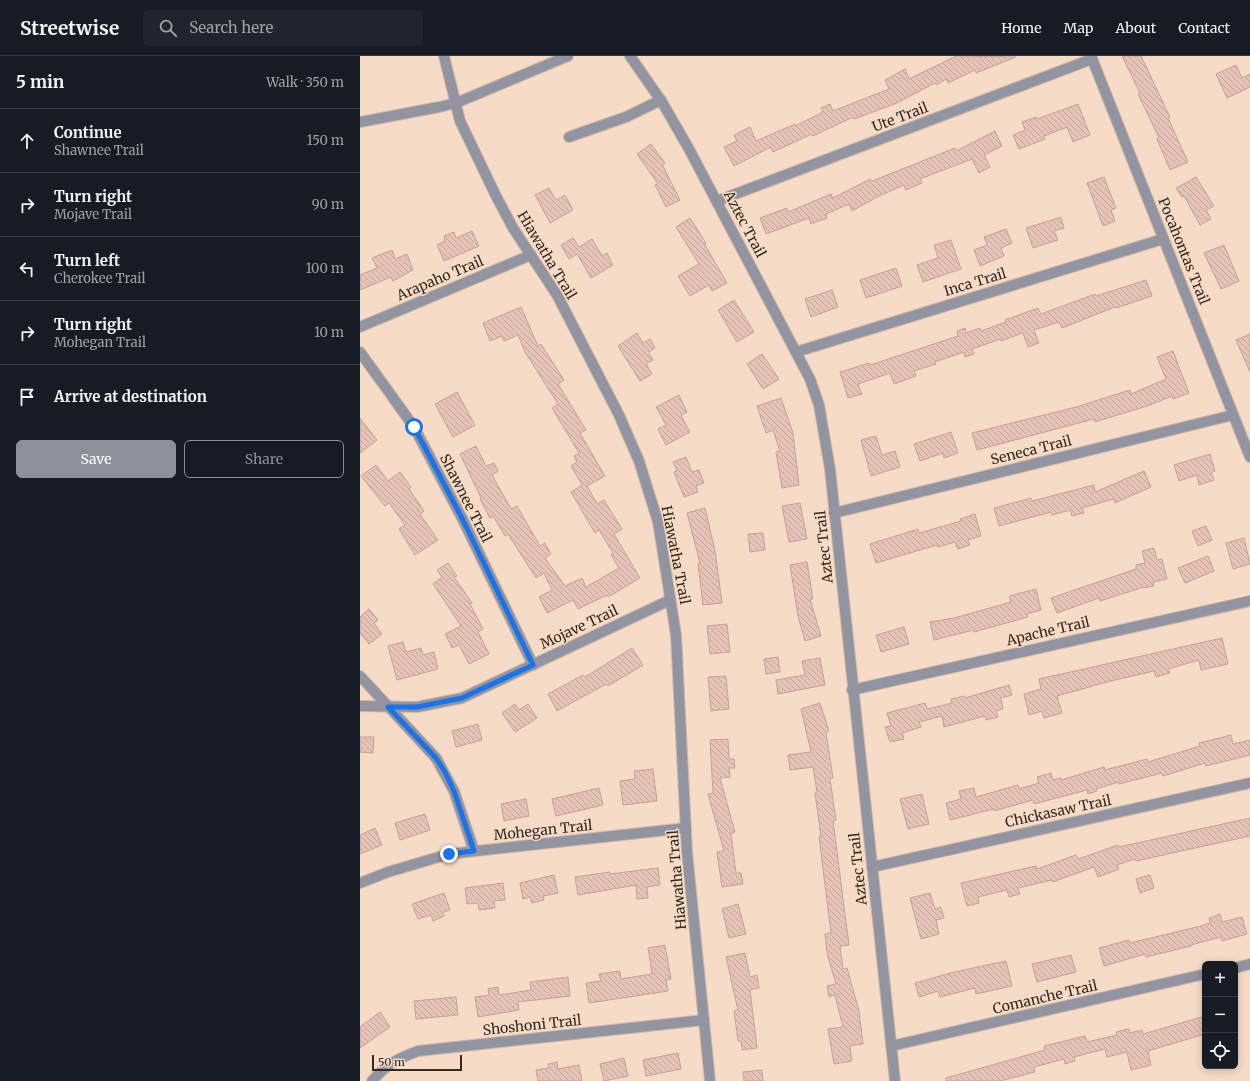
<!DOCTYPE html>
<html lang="en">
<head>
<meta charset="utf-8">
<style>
  :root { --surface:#171b24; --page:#20242c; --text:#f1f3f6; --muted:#9ea1a6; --line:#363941; --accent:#8c9099 }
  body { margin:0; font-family:Merriweather,serif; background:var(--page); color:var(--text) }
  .controls { position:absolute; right:12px; bottom:12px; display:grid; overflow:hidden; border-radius:6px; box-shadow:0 2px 10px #0003 }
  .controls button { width:36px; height:36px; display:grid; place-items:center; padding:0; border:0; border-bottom:1px solid var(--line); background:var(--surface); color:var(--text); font:20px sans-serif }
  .scale { position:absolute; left:12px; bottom:10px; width:90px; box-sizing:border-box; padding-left:4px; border:2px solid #342a22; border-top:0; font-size:11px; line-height:14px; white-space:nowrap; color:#342a22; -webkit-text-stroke:3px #f6dbc6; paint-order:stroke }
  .stop { position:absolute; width:12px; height:12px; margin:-9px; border:3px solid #1a73e8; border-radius:50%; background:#fff }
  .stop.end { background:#1a73e8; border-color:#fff; box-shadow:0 1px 4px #0008 }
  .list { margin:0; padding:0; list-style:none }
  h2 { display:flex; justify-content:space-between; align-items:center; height:52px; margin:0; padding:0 16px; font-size:17px }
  h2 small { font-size:13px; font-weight:400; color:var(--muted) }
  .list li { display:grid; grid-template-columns:26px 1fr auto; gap:12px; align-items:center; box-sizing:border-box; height:64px; padding:0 16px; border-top:1px solid var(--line) }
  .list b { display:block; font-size:15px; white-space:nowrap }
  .list p { margin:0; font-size:13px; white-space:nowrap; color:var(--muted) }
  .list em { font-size:13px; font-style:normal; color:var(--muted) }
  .actions { display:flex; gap:8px; padding:12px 16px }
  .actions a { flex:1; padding:9px 0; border:1px solid var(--accent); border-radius:6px; text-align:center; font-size:14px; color:var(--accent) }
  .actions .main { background:var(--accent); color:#fff }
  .icon { flex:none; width:22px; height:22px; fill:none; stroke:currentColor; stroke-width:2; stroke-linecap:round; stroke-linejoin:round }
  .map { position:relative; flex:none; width:890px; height:1025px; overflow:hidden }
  header { display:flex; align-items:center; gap:24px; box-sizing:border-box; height:56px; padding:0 20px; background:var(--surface); border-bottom:1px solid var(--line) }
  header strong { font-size:19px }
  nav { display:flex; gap:22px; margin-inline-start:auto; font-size:14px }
  .search { width:280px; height:36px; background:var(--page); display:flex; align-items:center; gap:10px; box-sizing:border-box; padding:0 14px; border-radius:6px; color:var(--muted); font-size:15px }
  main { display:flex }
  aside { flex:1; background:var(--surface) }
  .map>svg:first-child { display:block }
  .building { fill:url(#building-back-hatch); stroke:#c3a299 }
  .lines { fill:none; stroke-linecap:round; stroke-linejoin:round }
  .minor-casing { stroke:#cfb8a5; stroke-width:12 }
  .minor { stroke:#9294a1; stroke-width:10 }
  .route { stroke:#1a73e8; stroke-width:5 }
  .labels { text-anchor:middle; stroke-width:3; stroke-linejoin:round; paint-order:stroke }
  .street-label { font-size:14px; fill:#342a22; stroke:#f6dbc6 }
</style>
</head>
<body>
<header>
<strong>Streetwise</strong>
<div class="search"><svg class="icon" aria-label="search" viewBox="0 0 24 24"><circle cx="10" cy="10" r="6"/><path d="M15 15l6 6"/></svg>Search here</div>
<nav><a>Home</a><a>Map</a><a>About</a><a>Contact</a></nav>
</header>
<main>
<aside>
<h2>5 min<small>Walk · 350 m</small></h2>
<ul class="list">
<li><svg class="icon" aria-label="ahead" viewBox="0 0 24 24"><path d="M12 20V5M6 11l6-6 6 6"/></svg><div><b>Continue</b><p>Shawnee Trail</p></div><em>150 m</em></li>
<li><svg class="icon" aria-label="right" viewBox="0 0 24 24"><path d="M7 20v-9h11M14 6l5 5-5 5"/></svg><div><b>Turn right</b><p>Mojave Trail</p></div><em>90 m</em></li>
<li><svg class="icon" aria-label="left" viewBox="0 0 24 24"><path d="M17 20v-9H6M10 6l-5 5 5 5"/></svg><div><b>Turn left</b><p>Cherokee Trail</p></div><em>100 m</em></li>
<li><svg class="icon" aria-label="right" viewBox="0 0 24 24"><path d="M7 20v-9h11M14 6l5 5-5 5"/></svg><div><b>Turn right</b><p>Mohegan Trail</p></div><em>10 m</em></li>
<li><svg class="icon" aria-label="arrive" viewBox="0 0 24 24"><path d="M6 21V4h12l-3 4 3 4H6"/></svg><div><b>Arrive at destination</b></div></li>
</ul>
<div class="actions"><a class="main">Save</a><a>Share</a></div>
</aside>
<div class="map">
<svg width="890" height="1025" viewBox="0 0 890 1025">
  <defs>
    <pattern id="building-back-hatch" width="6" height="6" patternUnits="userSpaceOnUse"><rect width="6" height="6" fill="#e6c2b9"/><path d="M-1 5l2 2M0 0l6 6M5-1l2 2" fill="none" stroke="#c6a79f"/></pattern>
  </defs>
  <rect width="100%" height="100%" fill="#f6dbc6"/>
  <g class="building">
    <path d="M596 0 656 1 616 17 615 14 588 27 586 23 576 29 575 27 537 47 494 63 493 61 453 80 452 78 413 96 411 91 374 110 364 91 377 85 374 79 390 71 396 85 435 68V70L463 56 461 52 470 48 473 55 529 33 525 24 545 13 549 23Z"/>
    <path d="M762 0H781L810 61 808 62 828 106 810 114 797 83 799 82 778 38 780 37Z"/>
    <path d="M876 9 882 22 890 18V31L867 42 856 18Z"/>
    <path d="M718 48 730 79 713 86 707 71 684 80 685 83 659 93 653 79 665 74 662 66 676 61 677 63Z"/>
    <path d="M635 75 642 90 624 99 630 111 619 117 612 103 560 123 562 127 546 134 544 129 519 140 492 155 489 148 466 158 467 162 451 168 449 162 406 178 400 162 427 152 428 156 471 138 473 142 510 123 512 125 595 92 596 95Z"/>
    <path d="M291 88 305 107 302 108 320 144 306 151 295 129 298 128 277 98Z"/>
    <path d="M744 121 756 152 751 154 755 165 743 170 727 127Z"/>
    <path d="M836 121 854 150 846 154 851 163 840 169 824 140 822 141 816 132Z"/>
    <path d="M189 132 196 144 205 139 213 154 190 167 175 139Z"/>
    <path d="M701 161 704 172 694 175 698 184 673 192 666 172Z"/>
    <path d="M330 162 346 187 345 189 367 227 352 235 349 229 330 240 318 220 339 208 316 171Z"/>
    <path d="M646 173 652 187 641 192 644 200 620 210 614 194 627 189 624 181Z"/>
    <path d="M112 175 119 190 84 205 77 189 85 185 84 180 94 176 96 182Z"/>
    <path d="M213 182 219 191 232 183 242 200 247 197 253 209 231 222 217 198 209 203 201 189Z"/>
    <path d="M591 184 601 213 563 226 557 209 578 202 574 189Z"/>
    <path d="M864 189 879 225 861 233 844 197Z"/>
    <path d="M32 194 35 203 47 198 53 214 33 225 31 221 0 234V219L17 212 12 202Z"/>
    <path d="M536 212 542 230 506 242 500 224Z"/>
    <path d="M786 224 792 240 756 252 755 251 702 272 699 266 674 274 679 287 668 291 663 277 641 285V283L612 293 614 298 605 301 604 296 575 306 576 308 554 315 556 320 534 328 530 317 498 328 502 338 488 342 480 316 509 307 510 309 598 280 597 275 605 272 606 277 620 272 621 275 646 266 645 264 678 252 681 258 735 238 736 240Z"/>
    <path d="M472 234 478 251 451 261 445 243Z"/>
    <path d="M374 244 394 276 377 286 358 254Z"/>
    <path d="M161 251 178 290 181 288 204 324 198 328 226 374 220 377 245 420 227 430 237 448 244 444 262 473 254 478 280 522 248 541 247 539 218 553 213 544 187 557 179 541 192 534 184 517 176 522 148 478 145 480 133 460 130 462 120 443 121 442 100 398 116 390 126 410 134 407 138 415 132 419 151 453 157 450 180 490 185 487 191 498 185 502 205 530 222 522 226 531 259 512 251 499 253 497 239 474 235 477 211 436 222 429 211 410 217 406 214 400 219 397 192 352 198 348 165 296 158 279 144 285 142 280 130 285 123 267Z"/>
    <path d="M277 277 283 287 290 283 295 292 288 296 293 304 286 308 292 318 280 325 258 290Z"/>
    <path d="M890 278V316L876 284Z"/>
    <path d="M813 295 829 337 813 343 812 340 790 349 735 366 734 363 617 394 612 377 716 351 770 334 771 338 806 323 797 301Z"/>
    <path d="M402 298 419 323 403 333 387 308Z"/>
    <path d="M97 336 115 369 93 381 75 348Z"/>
    <path d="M319 339 327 356 321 359 330 376 306 389 298 373 306 369 296 351Z"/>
    <path d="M421 342 433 377 439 429 422 432 416 396 420 395 413 374 406 377 397 350Z"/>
    <path d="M0 362 17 384 0 397Z"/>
    <path d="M591 376 598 397 584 402 583 397 560 405 554 388Z"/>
    <path d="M516 380 522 399 535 395 540 411 511 420 501 384Z"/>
    <path d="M850 398 855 415 851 417 854 424 839 429 837 419 819 425 814 409Z"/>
    <path d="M326 401 332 416 339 414 344 427 336 430 338 436 324 441 314 416 317 415 313 406Z"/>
    <path d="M16 409 28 425 40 416 51 431 49 433 64 455 60 458 78 484 55 499 39 473 45 469 29 447 25 450 1 420Z"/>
    <path d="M784 415 791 431 755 447 754 443 722 452 724 457 712 460 710 454 692 459 691 456 639 470 634 452 671 442 672 445 734 429 735 436Z"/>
    <path d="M440 447 447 483 429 486 422 450Z"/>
    <path d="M345 452 355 495 362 547 343 549 338 507H340L327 457Z"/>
    <path d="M615 458 621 480 608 484 610 489 598 493 595 486 578 491 577 489 516 507 510 488 558 473 559 477 601 465 600 463Z"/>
    <path d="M846 470 852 484 838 490 832 475Z"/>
    <path d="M403 477 405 494 390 496 388 478Z"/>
    <path d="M884 482 890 508 873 513 866 487Z"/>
    <path d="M794 492 797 504 802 503 807 523 793 526 794 530 781 532 740 545 739 542 697 557 691 542 776 513V509L785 507 782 495Z"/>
    <path d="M848 500 854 515 825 527 818 512Z"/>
    <path d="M447 506 453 543H450L461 580 445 585 438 560 430 509Z"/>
    <path d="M88 507 97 520 94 521 112 547 110 548 123 573 118 576 129 598 109 608 99 589 92 592 85 578 101 570 73 528 82 521 77 514Z"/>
    <path d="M676 533 681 554 667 558 668 561 614 576V574L574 584 570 566 594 562 651 546 649 540Z"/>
    <path d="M9 553 18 564 14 567 22 578 9 588 0 577V561Z"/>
    <path d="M367 568 370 596 350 598 347 570Z"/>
    <path d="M544 571 549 588 521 596 516 579Z"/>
    <path d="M862 582 868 608 841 614 839 604 808 613 810 617 796 621 794 615 751 625 697 640 702 657 684 662 682 655 669 659 664 638 681 633 679 623Z"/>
    <path d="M43 586 46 596 61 592 63 599 74 596 78 613 37 624 28 590Z"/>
    <path d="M272 592 283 609 248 630 246 628 197 655 188 638 223 619 225 621Z"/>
    <path d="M418 601 420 616 406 618 404 603Z"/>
    <path d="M460 602 465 629 418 638 416 624 445 619 442 605Z"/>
    <path d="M366 620 369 653 351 655 348 621Z"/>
    <path d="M649 629 652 639 641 642 643 653 636 655 638 661 626 664 625 660 584 671 582 660 559 666 561 671 542 677 544 683 530 686 525 671 531 670 527 657 565 647 567 653 592 647 591 643 604 640 605 642Z"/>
    <path d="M460 647 469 675 466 676 473 722 470 723 476 764 473 765 489 889 480 890 483 913 487 912 499 955 503 988 490 990 492 1005 474 1008 468 973 483 971 475 939 469 941 467 930 476 928 467 897 465 878 471 877 459 781H461L455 737 457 736 453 711 430 714 428 699 451 696 441 653Z"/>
    <path d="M155 648 159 654 168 648 177 662 155 676 142 657Z"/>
    <path d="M118 668 122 684 96 691 92 675Z"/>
    <path d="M871 679 873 688 890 684V699L846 710 845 707 803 720 802 717 759 728V726L736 733 737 735 728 738 727 734 674 748 673 744 634 755V753L590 764 586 747 601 743 599 735 614 732 616 741 658 729 659 733 679 727 677 721 691 717 693 724 701 722V724L744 711 745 714 787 703 788 706 840 690 839 687Z"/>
    <path d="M0 681H14L13 697 0 696Z"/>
    <path d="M368 683 369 703H374L375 712H369L370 721 360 722 375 776 371 777 376 817H381L383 828 362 831 357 796 364 795 348 738 353 737 350 684Z"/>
    <path d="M293 713 297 745 263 749 260 725 275 723 274 715Z"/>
    <path d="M239 732 243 749 196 760 192 743Z"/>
    <path d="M562 738 569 768 548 773 540 743Z"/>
    <path d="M166 743 169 760 144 765 141 748Z"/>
    <path d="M65 758 70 774 40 784 35 767Z"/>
    <path d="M890 762V780L776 805 775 803 757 809 759 813 738 821 734 811 693 826 692 824 658 832 660 838 649 841 647 834 618 841 619 847 607 850 601 827 676 810 677 813 716 799 718 803 758 789 759 791Z"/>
    <path d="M15 772 22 789 0 798V779Z"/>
    <path d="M298 812 300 829 287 831 288 842 277 843 276 829 218 839 215 821 250 816V818Z"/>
    <path d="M194 819 198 837 183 840 184 844 172 847 170 841 163 843 160 827Z"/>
    <path d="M790 819 794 832 780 837 776 823Z"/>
    <path d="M143 827 145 844 134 845 135 852 119 854 118 847 107 848 105 832Z"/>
    <path d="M84 837 90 854 83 856 84 860 73 865 71 859 58 863 52 848Z"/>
    <path d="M570 837 575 853 581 851 584 862 576 864 579 878 561 883 550 842Z"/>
    <path d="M378 848 386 878 369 882 362 853Z"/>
    <path d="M860 858 862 866 882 861 887 878 862 885 861 881 831 889V890L786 901 785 898 744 910 739 892 769 884 770 887 837 871 850 867 849 862Z"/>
    <path d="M305 889 311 923 306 924 308 935 229 947 226 927 241 925 239 918 260 915 261 923 292 918 288 892Z"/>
    <path d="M385 897 390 921 397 919 399 932 390 934 397 992 382 994 381 985H378L374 955 378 954 366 901Z"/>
    <path d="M711 899 716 916 677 926 672 908Z"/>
    <path d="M646 905 652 930 616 938 615 932 580 941 578 935 559 941 555 927 594 916Z"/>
    <path d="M208 921 210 940 158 946 159 954 118 961 115 941 129 939 128 933 138 931 139 939 171 934 170 926Z"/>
    <path d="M96 941 98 959 56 963 54 945Z"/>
    <path d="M20 956 30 971 0 992V971Z"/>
    <path d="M845 960V978L788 995 791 1009 771 1014 767 996 747 1001 745 993 714 1001 715 1005 705 1008 704 1003 674 1011 675 1016 640 1025H586V1022L685 994 684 990 725 980 727 986 757 979 756 976 769 973 770 977 782 974 783 978Z"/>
    <path d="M318 997 321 1013 286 1020 283 1004Z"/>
    <path d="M264 1002 268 1020 244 1025 240 1008Z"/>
    <path d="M197 1006 198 1013 219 1009 222 1025H178L176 1014 189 1012 188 1008Z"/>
    <path d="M402 1014 403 1025H384L383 1016Z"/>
  </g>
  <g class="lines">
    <defs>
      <g id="minor">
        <path d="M84 0 100 65 136 140 153 172 197 239 259 359 279 405 298 466 316 579 327 796 350 1025"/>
        <path d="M270 0 302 46 329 93 450 323 459 349 470 413 535 1025"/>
        <path d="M731 0 890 401"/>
        <path d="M0 66 79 51 96 47 208 0"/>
        <path d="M209 81 266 61 301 44"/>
        <path d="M357 145 732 3"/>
        <path d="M0 271 171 199"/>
        <path d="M0 296 54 371 103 464 173 609"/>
        <path d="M436 296 803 183"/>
        <path d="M474 457 873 359"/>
        <path d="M0 620 76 702 94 735 114 795"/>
        <path d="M492 634 890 545"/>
        <path d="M0 650 57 651 102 642 310 544"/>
        <path d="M512 811 890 727"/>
        <path d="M0 827 28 816 89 798 326 772"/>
        <path d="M875 912 890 908"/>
        <path d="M531 990 845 918"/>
        <path d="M12 1025C27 1008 37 1003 58 995L344 964"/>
      </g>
    </defs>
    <use href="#minor" class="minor-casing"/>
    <use href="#minor" class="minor"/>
  </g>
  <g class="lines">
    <path class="route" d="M54 371 103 464 173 609 102 642 57 651H28L76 702 85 716 94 735 114 795 89 798"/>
  </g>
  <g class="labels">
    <g class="street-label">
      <text transform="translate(540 61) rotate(-21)" y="5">Ute Trail</text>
      <text transform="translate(385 168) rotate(62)" y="5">Aztec Trail</text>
      <text transform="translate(824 195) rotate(68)" y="5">Pocahontas Trail</text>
      <text transform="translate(187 199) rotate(59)" y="5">Hiawatha Trail</text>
      <text transform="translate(80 222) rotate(-23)" y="5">Arapaho Trail</text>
      <text transform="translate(615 226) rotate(-17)" y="5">Inca Trail</text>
      <text transform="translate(671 394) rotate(-14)" y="5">Seneca Trail</text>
      <text transform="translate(106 442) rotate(63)" y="5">Shawnee Trail</text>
      <text transform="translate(464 491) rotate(-96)" y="5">Aztec Trail</text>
      <text transform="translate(316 499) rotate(79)" y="5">Hiawatha Trail</text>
      <text transform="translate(219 571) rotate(-25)" y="5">Mojave Trail</text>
      <text transform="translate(688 575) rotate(-13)" y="5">Apache Trail</text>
      <text transform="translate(698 755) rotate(-12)" y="5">Chickasaw Trail</text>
      <text transform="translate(183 774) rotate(-6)" y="5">Mohegan Trail</text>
      <text transform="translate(498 813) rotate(-96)" y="5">Aztec Trail</text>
      <text transform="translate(317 824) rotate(-95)" y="5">Hiawatha Trail</text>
      <text transform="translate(685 941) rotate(-13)" y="5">Comanche Trail</text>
      <text transform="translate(172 969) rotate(-6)" y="5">Shoshoni Trail</text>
    </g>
  </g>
</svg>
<div class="controls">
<button>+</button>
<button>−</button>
<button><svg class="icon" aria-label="locate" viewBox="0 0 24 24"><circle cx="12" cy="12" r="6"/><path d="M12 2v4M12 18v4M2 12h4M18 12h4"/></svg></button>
</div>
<div class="scale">50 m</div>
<div class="stop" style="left:54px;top:371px"></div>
<div class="stop end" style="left:89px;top:798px"></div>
</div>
</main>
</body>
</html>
